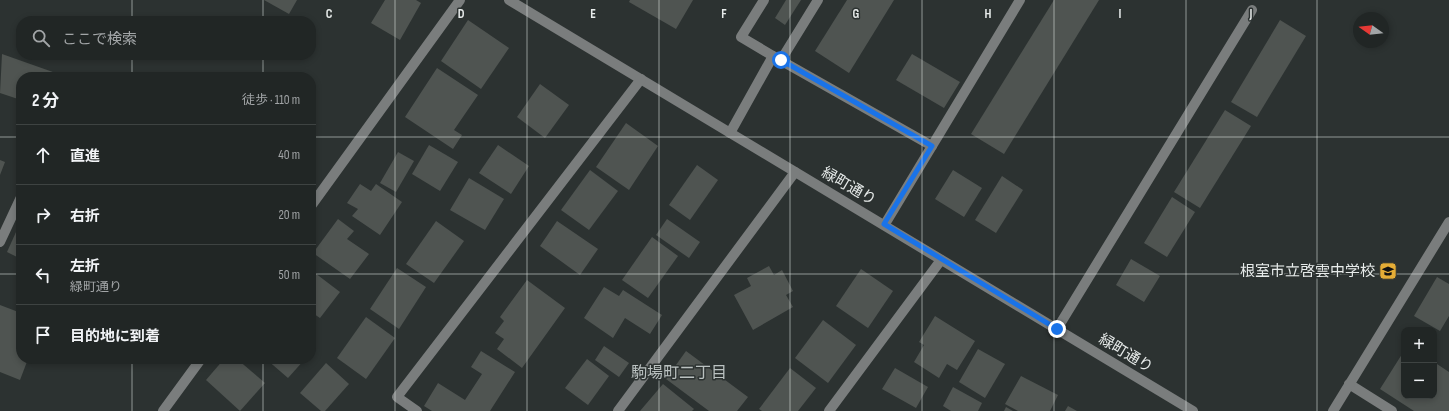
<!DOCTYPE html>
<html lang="ja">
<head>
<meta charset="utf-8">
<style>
  :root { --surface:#212625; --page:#2d3232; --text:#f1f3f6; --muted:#a2a5a7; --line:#3e4342 }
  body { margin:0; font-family:"Sofia Sans Condensed","Noto Sans JP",sans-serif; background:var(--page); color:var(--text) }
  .controls { position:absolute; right:12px; bottom:12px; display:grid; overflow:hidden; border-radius:8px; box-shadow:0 2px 6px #0003 }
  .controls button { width:36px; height:36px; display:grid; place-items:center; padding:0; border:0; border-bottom:1px solid var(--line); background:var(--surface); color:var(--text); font:20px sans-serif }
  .compass { position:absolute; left:1353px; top:12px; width:36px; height:36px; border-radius:50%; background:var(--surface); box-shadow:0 2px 6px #0003; rotate:285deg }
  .stop { position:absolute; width:12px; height:12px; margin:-9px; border:3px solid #1a73e8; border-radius:50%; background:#fff }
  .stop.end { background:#1a73e8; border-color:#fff; box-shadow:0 1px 4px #0008 }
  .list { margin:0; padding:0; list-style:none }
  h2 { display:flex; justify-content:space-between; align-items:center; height:52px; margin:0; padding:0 16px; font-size:17px }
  h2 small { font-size:13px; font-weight:400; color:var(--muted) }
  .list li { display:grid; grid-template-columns:26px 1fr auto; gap:12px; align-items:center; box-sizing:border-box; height:60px; padding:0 16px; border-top:1px solid var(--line) }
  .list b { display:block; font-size:15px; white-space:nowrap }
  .list p { margin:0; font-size:13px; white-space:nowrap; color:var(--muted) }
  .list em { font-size:13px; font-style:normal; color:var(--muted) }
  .icon { flex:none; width:22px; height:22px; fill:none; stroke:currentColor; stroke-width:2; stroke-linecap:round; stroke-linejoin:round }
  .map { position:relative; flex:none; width:1449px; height:411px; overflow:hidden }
  .search { position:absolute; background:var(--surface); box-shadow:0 2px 6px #0003; left:16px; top:16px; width:300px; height:44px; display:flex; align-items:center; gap:10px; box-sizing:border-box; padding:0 14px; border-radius:16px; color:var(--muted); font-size:15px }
  .panel { position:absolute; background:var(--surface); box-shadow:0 2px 6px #0003; left:16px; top:72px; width:300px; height:292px; border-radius:16px }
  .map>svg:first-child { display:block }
  .building { fill:#4f5451 }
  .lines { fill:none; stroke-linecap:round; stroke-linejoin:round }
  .minor { stroke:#7a7d7d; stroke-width:10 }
  .route { stroke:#1a73e8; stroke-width:5 }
  .grid { fill:none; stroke:#e7ebea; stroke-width:1; stroke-opacity:0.55 }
  .labels { text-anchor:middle; stroke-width:3; stroke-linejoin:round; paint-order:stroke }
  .street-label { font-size:15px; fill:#e7ebea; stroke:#2c3231 }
  .poi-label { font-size:15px; fill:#e7ebea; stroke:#2c3231; text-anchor:end }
  .neighbourhood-label { font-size:16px; fill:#bac1c0; stroke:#2c3231 }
  .grid-label { font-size:13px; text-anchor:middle; font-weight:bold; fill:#e7ebea; stroke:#2c3231; stroke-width:3; stroke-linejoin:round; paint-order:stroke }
</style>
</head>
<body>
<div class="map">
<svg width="1449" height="411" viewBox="0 0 1449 411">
  <rect width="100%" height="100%" fill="#2c3231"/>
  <g class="building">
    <path d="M264 0H297L289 14Z"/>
    <path d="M385 0H416L421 3 400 40 371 23Z"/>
    <path d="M630 0H693L676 29 629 2Z"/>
    <path d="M786 0H801L785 25 775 18Z"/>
    <path d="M847 0H894L849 73 815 51Z"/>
    <path d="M1054 0H1099L1004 154 971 134Z"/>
    <path d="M468 20 509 48 481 89 441 61Z"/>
    <path d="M1280 20 1306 36 1257 117 1231 102Z"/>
    <path d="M2 54 67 77H21V100L0 93Z"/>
    <path d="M912 54 960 82 944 108 896 80Z"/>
    <path d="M437 68 478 95 454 130 462 135 453 149 405 117Z"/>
    <path d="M540 84 569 105 545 138 517 117Z"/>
    <path d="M1225 110 1251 126 1200 208 1174 192Z"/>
    <path d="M626 123 658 146 629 190 596 167Z"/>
    <path d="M429 145 458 162 440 191 412 174Z"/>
    <path d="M498 145 529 166 511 194 479 173Z"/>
    <path d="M398 152 414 161 396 192 380 183Z"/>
    <path d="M0 160 5 162 0 175Z"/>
    <path d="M697 165 718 180 690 220 669 205Z"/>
    <path d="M590 170 618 191 589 230 561 210Z"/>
    <path d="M953 170 982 188 964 217 935 199Z"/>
    <path d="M1002 176 1023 190 996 233 975 220Z"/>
    <path d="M469 178 504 199 485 230 450 210Z"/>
    <path d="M360 184 371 191 376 184 402 202 380 235 352 216 358 209 347 203Z"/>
    <path d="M1172 197 1195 212 1167 257 1144 243Z"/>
    <path d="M338 219 354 231 347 239 369 254 350 279 313 253Z"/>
    <path d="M667 219 700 242 689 258 656 235Z"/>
    <path d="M21 221V259L7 252Z"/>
    <path d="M436 221 464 241 434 283 406 264Z"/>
    <path d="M557 221 598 249 580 275 540 246Z"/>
    <path d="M652 237 678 256 648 298 622 280Z"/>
    <path d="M1131 259 1160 276 1144 302 1116 285Z"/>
    <path d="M769 266 774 275 782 270 793 291 786 295 793 307 753 330 734 295 751 286 747 278Z"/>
    <path d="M397 268 426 287 399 329 370 309Z"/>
    <path d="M861 269 893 291 868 328 836 306Z"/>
    <path d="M311 270 340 292 320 318 311 312Z"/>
    <path d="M1437 277 1449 284V316L1440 331 1414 316Z"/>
    <path d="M527 280 565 308 522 368 497 349 504 339 495 333 504 321 500 317Z"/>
    <path d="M604 287 619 296 623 290 662 315 650 334 625 318 613 338 584 318Z"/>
    <path d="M0 305 21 313V359H28L20 380 0 372Z"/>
    <path d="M935 316 975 341 957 370 947 364 939 378 914 362 924 345 919 342Z"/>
    <path d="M366 317 395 338 366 379 337 358Z"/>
    <path d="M823 320 856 345 828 383 795 358Z"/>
    <path d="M604 346 629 363 619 377 595 360Z"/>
    <path d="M978 349 1005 364 985 398 959 382Z"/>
    <path d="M481 351 515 372 490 411H432L424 406 438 383 465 400 482 374 471 367Z"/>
    <path d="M686 351 748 397 737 411H709L666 379Z"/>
    <path d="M1404 351V396H1434V362L1449 372V411H1414L1380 389Z"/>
    <path d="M224 359H237L265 383 240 411 206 380Z"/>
    <path d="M266 359H305L288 378Z"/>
    <path d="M587 359 609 376 588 405 565 388Z"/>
    <path d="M326 363 349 384 325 411H321L300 393Z"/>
    <path d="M790 368 816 388 798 411H762L759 409Z"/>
    <path d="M895 368 928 387 916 408 882 389Z"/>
    <path d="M1021 376 1058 395 1050 411H1018L1005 404Z"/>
    <path d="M663 384 694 409 692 411H640Z"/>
    <path d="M953 387 982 403 978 411H951L943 406Z"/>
    <path d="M1068 406 1077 411H1065Z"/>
    <path d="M1006 407 1013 411H1004Z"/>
  </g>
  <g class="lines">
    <g class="minor">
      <path d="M509 0 1193 411"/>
      <path d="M764 0 741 37 773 56"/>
      <path d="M781 60 818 0"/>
      <path d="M730 133 773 56 932 146 885 224"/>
      <path d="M932 146 1020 0"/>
      <path d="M311 206 460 0"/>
      <path d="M0 242 21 197"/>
      <path d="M1057 329 1252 10"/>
      <path d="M1349 384 1392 411"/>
      <path d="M163 411 201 359"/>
      <path d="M417 411 397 397 641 79"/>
      <path d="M618 411 795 172"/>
      <path d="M829 411 941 260"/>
      <path d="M1333 411 1449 222"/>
    </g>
  </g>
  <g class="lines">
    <path class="route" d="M781 60 932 146 884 224 1057 329"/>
  </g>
  <path class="grid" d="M132 0V21M263 0V21M395 0V411M527 0V411M659 0V411M790 0V411M922 0V411M1054 0V411M1186 0V411M1317 0V411M132 55V77M263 55V77M0 137H21M311 137H1449M0 274H21M311 274H1449M132 359V411M263 359V411"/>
  <defs>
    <symbol id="school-square" viewBox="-11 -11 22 22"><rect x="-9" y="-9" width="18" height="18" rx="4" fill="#e5ad36" stroke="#2c3231"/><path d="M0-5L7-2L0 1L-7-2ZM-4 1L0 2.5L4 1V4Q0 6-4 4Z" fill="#111"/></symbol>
  </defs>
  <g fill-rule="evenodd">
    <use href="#school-square" x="1378" y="261" width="20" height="20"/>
  </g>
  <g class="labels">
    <g class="street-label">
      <text transform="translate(849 186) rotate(30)" y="5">緑町通り</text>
      <text transform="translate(1126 353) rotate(31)" y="5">緑町通り</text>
    </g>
    <g class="poi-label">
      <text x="1375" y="276">根室市立啓雲中学校</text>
    </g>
    <g class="neighbourhood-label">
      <text x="679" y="378">駒場町二丁目</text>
    </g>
  </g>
  <g class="grid-label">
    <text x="329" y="18">C</text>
    <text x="461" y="18">D</text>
    <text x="593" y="18">E</text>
    <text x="724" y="18">F</text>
    <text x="856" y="18">G</text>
    <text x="988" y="18">H</text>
    <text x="1120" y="18">I</text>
    <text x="1251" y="18">J</text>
  </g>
</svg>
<div class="controls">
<button>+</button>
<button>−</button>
</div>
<svg class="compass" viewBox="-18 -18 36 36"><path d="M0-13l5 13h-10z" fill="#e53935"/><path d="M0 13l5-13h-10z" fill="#a2a5a7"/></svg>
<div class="stop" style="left:781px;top:60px"></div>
<div class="stop end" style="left:1057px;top:329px"></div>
<div class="search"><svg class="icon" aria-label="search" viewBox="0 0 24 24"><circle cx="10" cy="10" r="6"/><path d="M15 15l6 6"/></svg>ここで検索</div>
<section class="panel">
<h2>2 分<small>徒歩 · 110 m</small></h2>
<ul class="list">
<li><svg class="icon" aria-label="ahead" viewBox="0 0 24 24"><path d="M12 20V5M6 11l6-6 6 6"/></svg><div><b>直進</b></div><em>40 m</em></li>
<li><svg class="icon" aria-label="right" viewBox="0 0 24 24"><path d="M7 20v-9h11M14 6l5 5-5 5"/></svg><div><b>右折</b></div><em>20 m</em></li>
<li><svg class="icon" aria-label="left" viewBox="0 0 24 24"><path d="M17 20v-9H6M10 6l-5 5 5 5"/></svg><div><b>左折</b><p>緑町通り</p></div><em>50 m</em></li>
<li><svg class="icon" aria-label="arrive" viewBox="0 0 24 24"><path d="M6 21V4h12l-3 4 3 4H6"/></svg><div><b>目的地に到着</b></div></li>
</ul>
</section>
</div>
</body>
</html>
